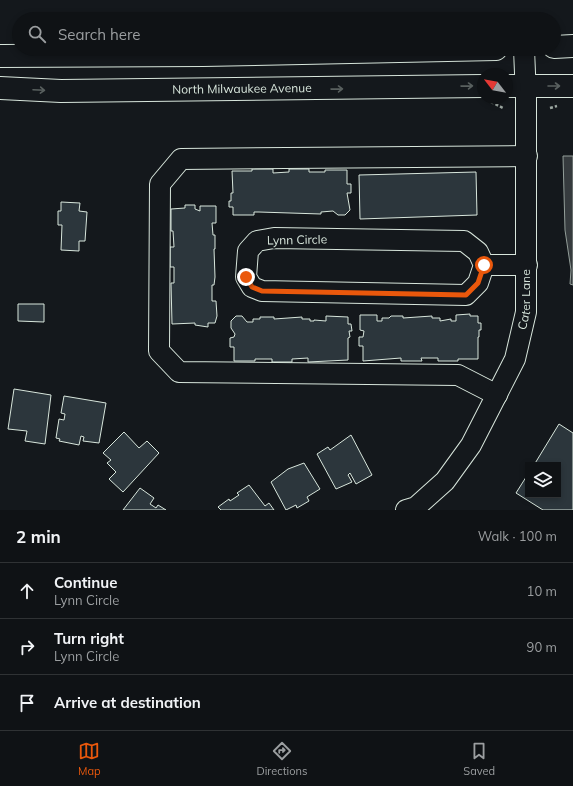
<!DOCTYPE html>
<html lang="en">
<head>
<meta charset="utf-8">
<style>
  :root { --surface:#0f1215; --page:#1d2022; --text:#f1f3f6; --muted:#9b9ea0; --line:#2f3234; --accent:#ea580c }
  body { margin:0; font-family:Mulish,sans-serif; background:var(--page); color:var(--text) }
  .controls { position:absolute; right:12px; bottom:12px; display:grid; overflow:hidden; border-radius:0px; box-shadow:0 2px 6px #0003 }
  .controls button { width:36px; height:36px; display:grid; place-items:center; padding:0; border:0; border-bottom:1px solid var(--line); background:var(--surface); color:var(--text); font:20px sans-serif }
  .compass { position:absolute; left:477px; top:68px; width:36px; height:36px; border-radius:50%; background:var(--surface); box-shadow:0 2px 6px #0003; rotate:301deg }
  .stop { position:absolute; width:12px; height:12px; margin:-9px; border:3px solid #ea580c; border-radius:50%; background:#fff }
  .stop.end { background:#ea580c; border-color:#fff; box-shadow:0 1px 4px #0008 }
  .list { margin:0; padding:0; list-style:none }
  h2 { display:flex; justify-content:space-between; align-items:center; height:52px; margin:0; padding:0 16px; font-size:17px }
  h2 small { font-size:13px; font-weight:400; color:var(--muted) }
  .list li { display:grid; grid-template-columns:26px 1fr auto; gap:12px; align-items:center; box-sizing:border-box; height:56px; padding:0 16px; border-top:1px solid var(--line) }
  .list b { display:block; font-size:15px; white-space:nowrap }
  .list p { margin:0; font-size:13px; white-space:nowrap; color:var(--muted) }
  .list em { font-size:13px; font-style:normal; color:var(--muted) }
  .icon { flex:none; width:22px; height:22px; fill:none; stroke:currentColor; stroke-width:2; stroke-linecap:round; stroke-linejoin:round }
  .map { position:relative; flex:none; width:573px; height:510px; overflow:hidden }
  .search { position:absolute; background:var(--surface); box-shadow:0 2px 6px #0003; left:12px; right:12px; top:12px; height:44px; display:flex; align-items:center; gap:10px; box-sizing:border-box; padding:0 14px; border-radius:22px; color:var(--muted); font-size:15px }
  .sheet { height:220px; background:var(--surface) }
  nav { display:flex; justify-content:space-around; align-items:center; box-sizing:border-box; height:56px; border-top:1px solid var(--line); background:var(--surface); font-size:11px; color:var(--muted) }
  nav a { display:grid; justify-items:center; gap:2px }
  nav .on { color:var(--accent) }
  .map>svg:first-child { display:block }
  .water { fill:#363b3e; stroke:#939e99 }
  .building { fill:#2c363c; stroke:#d8e6dc }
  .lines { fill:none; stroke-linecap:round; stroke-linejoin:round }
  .minor-casing { stroke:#d8e6dc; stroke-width:22 }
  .major-casing { stroke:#d8e6dc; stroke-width:24 }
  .path { stroke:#9da8a2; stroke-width:2.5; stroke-dasharray:3 2; stroke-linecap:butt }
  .minor { stroke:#14181c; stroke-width:20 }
  .major { stroke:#14181c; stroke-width:22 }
  .oneway { stroke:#59605f }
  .route { stroke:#ea580c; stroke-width:5 }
  .labels { text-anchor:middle; stroke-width:3; stroke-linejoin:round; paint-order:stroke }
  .street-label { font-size:12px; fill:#d8e6dc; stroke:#14181c }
</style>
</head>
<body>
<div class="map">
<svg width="573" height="510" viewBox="0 0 573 510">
  <rect width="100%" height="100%" fill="#14181c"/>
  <path class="water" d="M563 156H573V285L570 284 571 270 565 230Z"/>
  <g class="building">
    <path d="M252 169H273V173L289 172V169H309V172H325V170H347V184H351V193H347L350 210 345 215H338L333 211 321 212V214L259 212H254V215H233V207H229V201H231V193H233L232 171H252Z"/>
    <path d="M476 172 477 215 360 219 359 175Z"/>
    <path d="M61 202 80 203 79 211 87 212 85 241H79V251L61 250 62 225H58V211H61Z"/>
    <path d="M185 205H195V209L200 211V206H216V223H212L213 235H215V249H214L215 277 214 285H212V301H216L217 316 215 323H208V327L195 325V323L172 324 171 283H174V267H170V247H174L173 231H171V209L185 208Z"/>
    <path d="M18 304H44V322L18 321Z"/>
    <path d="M470 314V316H478V323H481V330H479V337H478V359H458V361H438V358H421L422 361H401V358L363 361V346H359V337H363L364 331 360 330V315H377V321H382V318H389L391 316H403V318L432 316V318H440V321L451 319V321H456V315Z"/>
    <path d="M236 316H242L247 322H253V319H260V317H274V319L302 317V319H310V321H314V320L326 321V316L348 317V324H351L352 331H349L350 337 348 338V360L308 362V358L292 359V362H272V359H255V361H234V347H230V338L234 337 235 334 231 328V321Z"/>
    <path d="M14 389 51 395 45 444 25 441 27 431 8 429Z"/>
    <path d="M64 396 106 403 99 443 83 441 84 437 81 436 79 445 59 441 60 439 56 438 59 419 64 420 65 414 61 413Z"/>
    <path d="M559 424 573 433V510H543L516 493 528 474V495H558V465H534Z"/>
    <path d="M124 432 139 448 147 441 159 453 123 492 109 479 116 472 107 463 111 460 103 453Z"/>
    <path d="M351 435 372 475 356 484 350 473 348 475 352 482 336 489 317 454 328 447 330 450Z"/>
    <path d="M304 463 320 489 307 497 309 501 297 508 296 505 286 510 271 482 288 469Z"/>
    <path d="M249 485 265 506 269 503 274 510H221L218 507 229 499 230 501 239 495 237 493Z"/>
    <path d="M140 488 154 498 150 504 156 508 158 505 166 510H123Z"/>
  </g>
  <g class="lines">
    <defs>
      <g id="minor">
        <path d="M274 238 464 241 478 252 484 265 478 283 466 295 262 291 252 287 246 277 248 251 257 241Z"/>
        <path d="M484 265H527"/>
        <path d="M497 395 458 375 179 372 159 351 160 184 181 159 527 156"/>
        <path id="s1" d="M406 510 416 507 445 481 471 445 515 359 526 312V97L524 49"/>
      </g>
      <g id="major">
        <path d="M554 47 573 46"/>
        <path d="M0 56 203 55 496 49"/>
        <path d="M507 86H573"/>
        <path id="s2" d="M0 88 61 91 483 86"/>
      </g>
    </defs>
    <use href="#minor" class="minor-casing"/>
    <use href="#major" class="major-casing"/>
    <g class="path">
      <path d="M491 102 503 108"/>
      <path d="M550 108 557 106"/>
    </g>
    <use href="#minor" class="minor"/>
    <use href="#major" class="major"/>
  </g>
  <defs><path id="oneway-shaft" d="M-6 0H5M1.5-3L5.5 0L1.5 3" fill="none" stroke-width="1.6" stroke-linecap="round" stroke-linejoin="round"/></defs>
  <g class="oneway">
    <use href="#oneway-shaft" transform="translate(467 86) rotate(-1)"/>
    <use href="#oneway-shaft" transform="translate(554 86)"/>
    <use href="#oneway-shaft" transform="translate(337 89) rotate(-1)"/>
    <use href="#oneway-shaft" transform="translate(39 90) rotate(3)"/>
  </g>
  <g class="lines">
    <path class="route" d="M246 277 252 287 262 291 466 295 478 283 484 265"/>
  </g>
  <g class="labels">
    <g class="street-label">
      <text dy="4" stroke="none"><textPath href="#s2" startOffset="242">North Milwaukee Avenue</textPath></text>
      <text transform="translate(297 240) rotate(-1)" y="4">Lynn Circle</text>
      <text dy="4" stroke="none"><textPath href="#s1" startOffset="251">Cater Lane</textPath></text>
    </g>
  </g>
</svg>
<div class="controls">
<button><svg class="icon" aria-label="layers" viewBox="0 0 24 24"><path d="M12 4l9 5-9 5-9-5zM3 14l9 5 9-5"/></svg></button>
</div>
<svg class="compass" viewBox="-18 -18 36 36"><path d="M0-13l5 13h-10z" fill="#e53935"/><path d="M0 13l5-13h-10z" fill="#9b9ea0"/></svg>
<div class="stop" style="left:484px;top:265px"></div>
<div class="stop end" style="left:246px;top:277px"></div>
<div class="search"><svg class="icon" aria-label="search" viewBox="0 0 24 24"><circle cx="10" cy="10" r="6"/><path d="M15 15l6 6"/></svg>Search here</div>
</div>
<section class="sheet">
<h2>2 min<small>Walk · 100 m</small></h2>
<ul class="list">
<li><svg class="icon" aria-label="ahead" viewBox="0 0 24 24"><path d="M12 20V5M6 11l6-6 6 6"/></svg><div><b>Continue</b><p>Lynn Circle</p></div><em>10 m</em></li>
<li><svg class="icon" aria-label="right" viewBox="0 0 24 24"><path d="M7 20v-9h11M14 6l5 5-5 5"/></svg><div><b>Turn right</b><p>Lynn Circle</p></div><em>90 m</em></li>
<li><svg class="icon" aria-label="arrive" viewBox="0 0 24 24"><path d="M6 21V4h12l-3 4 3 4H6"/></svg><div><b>Arrive at destination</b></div></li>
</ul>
</section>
<nav>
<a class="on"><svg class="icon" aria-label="map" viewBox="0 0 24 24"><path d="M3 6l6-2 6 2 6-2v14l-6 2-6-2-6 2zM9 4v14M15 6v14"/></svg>Map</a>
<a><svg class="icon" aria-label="directions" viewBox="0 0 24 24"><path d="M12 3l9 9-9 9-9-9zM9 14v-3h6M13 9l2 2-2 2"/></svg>Directions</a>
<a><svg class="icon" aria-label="saved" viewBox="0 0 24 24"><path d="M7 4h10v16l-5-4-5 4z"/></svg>Saved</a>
</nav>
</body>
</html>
